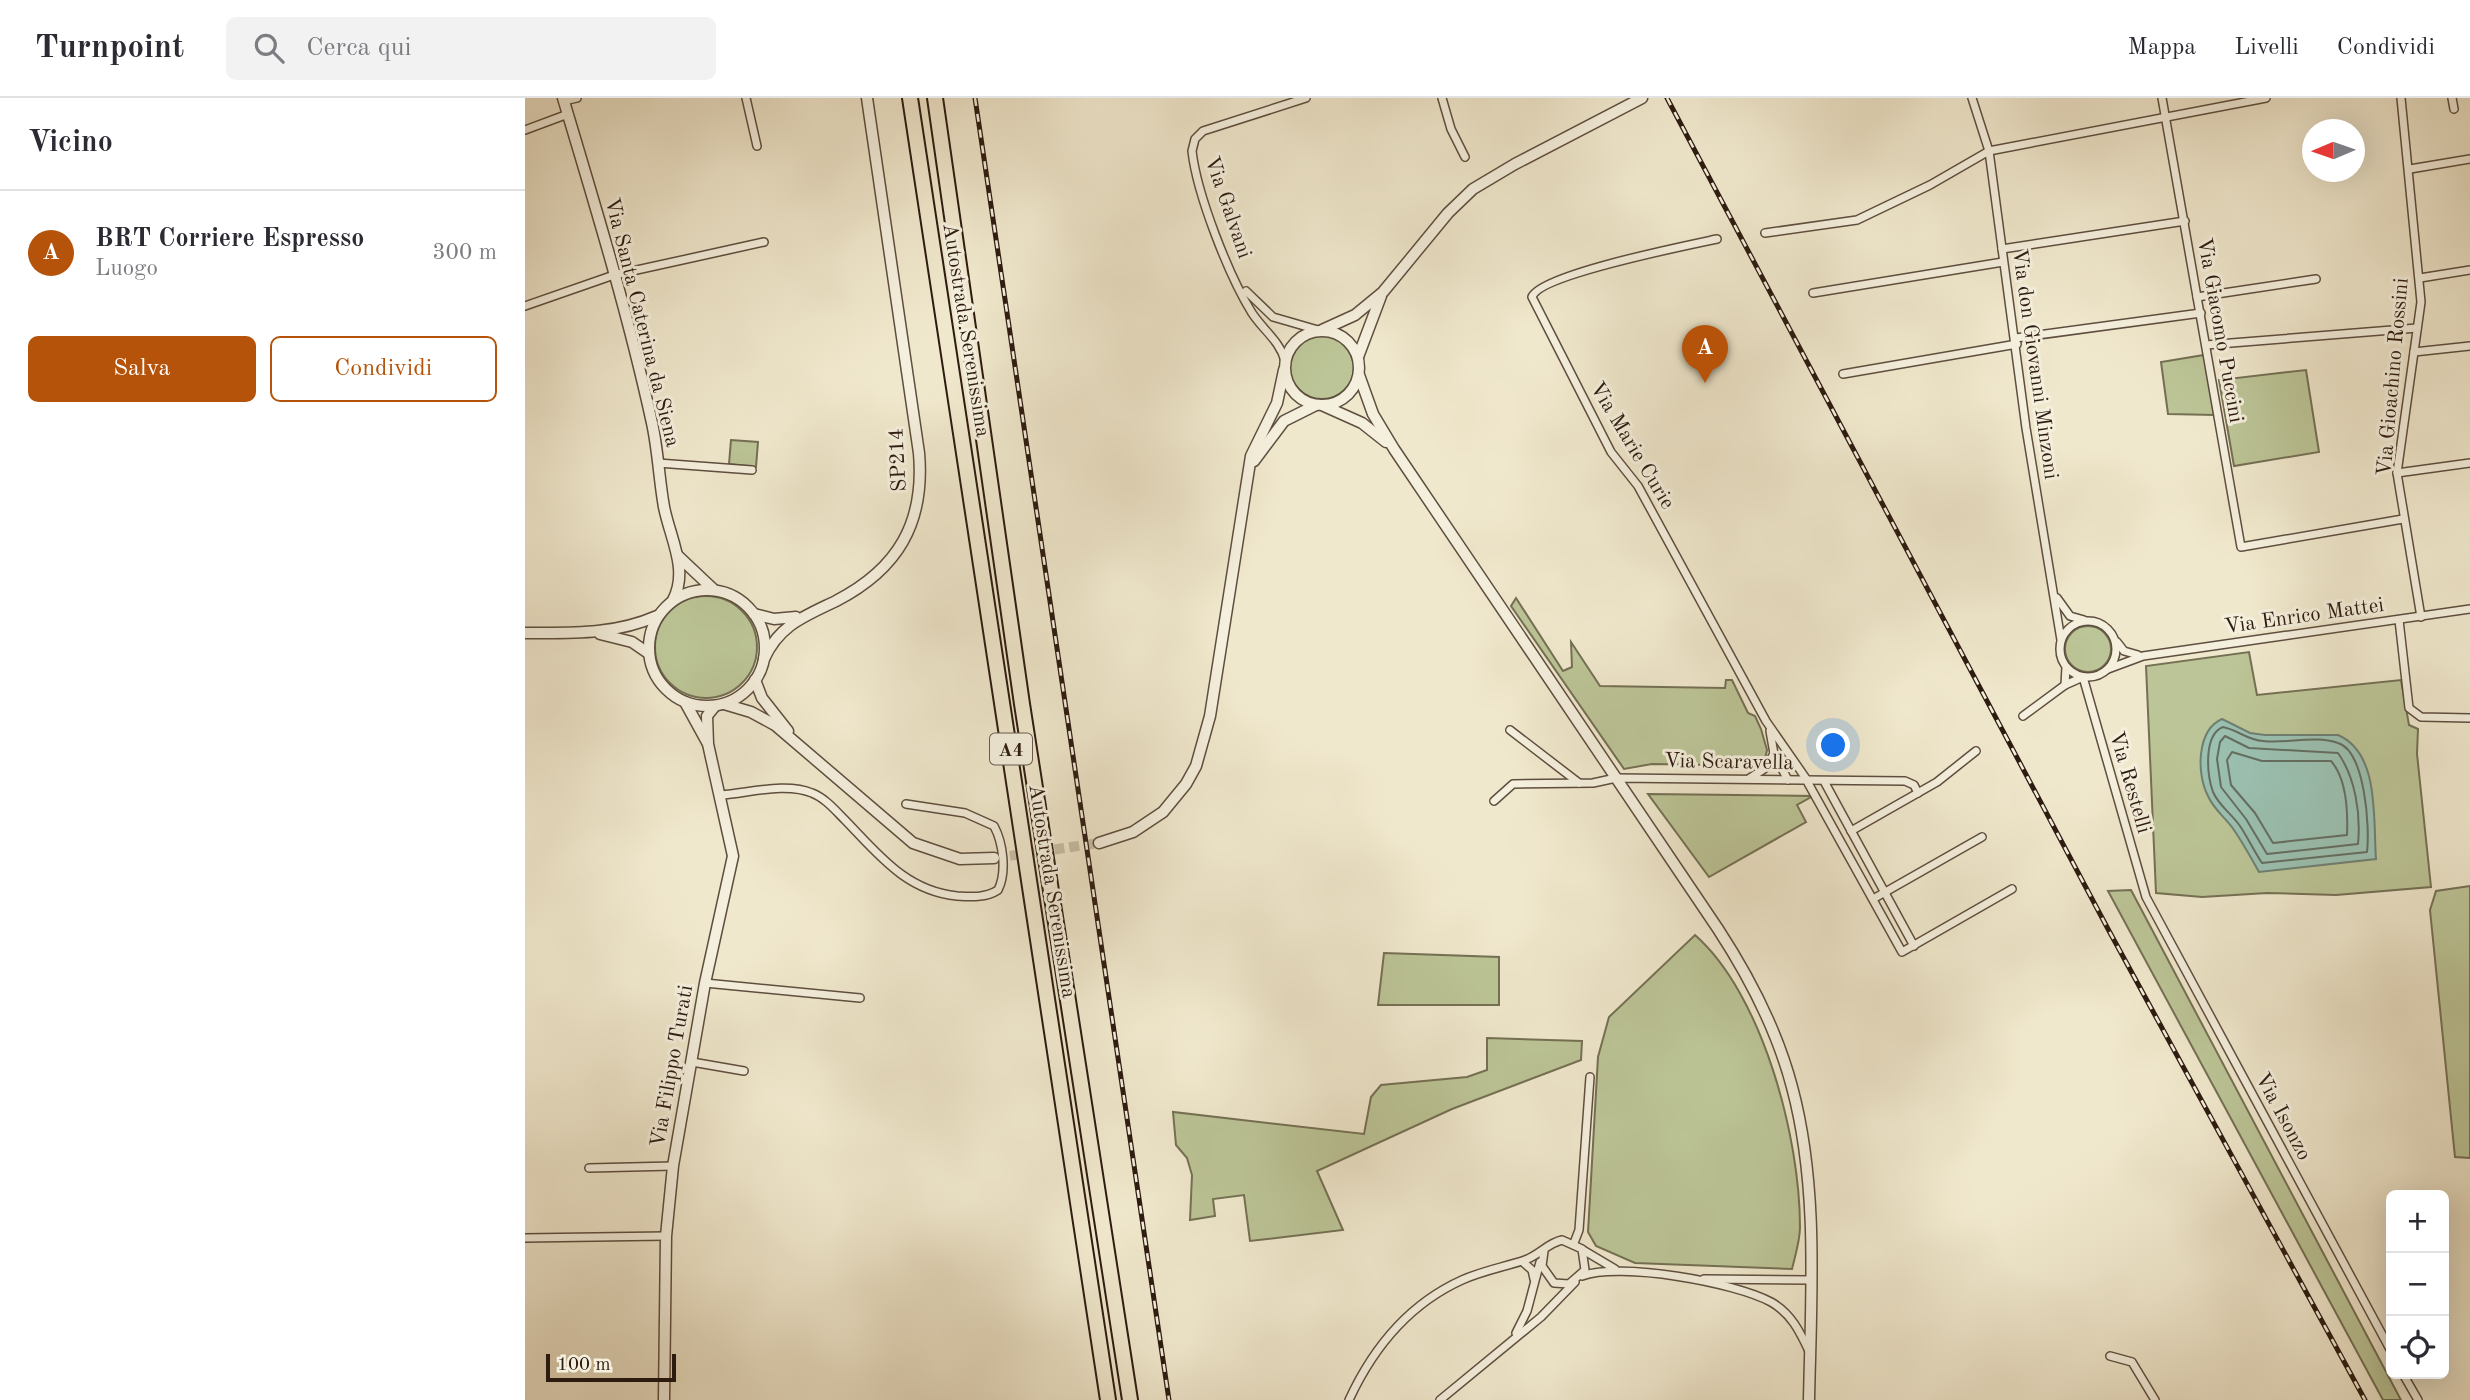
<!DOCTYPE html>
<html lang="it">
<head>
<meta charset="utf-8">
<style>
  :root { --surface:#fff; --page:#f2f2f3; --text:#2b2b33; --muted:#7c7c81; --line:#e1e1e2; --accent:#b45309 }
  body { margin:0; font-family:"Old Standard TT",serif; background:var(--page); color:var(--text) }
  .controls { position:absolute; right:21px; bottom:21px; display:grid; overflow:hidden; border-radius:10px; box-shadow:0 7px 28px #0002 }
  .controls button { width:63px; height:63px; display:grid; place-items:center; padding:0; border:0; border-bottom:2px solid var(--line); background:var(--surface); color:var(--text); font:35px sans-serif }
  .compass { position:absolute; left:1777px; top:21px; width:63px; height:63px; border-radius:50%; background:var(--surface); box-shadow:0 7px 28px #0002; rotate:268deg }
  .scale { position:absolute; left:21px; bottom:18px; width:130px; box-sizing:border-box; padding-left:7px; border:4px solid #2d1b10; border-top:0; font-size:19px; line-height:24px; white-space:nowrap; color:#2d1b10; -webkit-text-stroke:5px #f5f0de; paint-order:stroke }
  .you { position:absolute; left:1309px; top:648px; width:24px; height:24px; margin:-18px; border:5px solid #fff; border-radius:50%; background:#1a73e8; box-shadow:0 0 0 10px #1a73e833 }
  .badge { display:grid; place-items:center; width:46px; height:46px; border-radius:50%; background:var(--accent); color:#fff; font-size:23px; font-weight:700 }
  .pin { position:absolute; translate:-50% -58px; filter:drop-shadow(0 2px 4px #0008) }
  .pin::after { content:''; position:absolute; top:37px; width:24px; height:21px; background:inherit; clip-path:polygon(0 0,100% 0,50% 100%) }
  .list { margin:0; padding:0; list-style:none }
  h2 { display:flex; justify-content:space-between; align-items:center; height:91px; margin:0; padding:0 28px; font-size:30px }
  h2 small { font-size:23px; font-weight:400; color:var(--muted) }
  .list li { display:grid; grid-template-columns:46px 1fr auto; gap:21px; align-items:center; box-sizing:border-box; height:126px; padding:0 28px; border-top:2px solid var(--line) }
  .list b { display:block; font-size:26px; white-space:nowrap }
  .list p { margin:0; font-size:23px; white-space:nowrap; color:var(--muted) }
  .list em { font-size:23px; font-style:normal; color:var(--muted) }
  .actions { display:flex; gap:14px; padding:21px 28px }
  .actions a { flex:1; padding:16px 0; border:2px solid var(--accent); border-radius:10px; text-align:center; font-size:24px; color:var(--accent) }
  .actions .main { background:var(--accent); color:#fff }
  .icon { flex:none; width:38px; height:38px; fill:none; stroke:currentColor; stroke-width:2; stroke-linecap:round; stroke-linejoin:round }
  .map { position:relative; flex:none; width:1945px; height:1302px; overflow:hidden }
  header { display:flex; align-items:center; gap:42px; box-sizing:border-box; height:98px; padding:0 35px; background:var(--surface); border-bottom:2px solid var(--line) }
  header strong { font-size:33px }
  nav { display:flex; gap:38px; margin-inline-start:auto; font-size:24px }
  .search { width:490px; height:63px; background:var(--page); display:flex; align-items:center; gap:18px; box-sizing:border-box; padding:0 24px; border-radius:10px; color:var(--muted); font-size:26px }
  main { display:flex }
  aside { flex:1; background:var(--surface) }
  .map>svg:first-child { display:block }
  .green { fill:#bcc597; stroke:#747054; stroke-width:2 }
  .water { fill:#9bc1b2; stroke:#6f7f71; stroke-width:2 }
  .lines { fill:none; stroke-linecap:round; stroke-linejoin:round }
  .shore { stroke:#646e61; stroke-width:2 }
  .tertiary-tunnel { stroke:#c9bfa7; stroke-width:10; stroke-dasharray:10 5; stroke-linecap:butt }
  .minor-casing { stroke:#5e4e3f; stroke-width:10 }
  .tertiary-casing { stroke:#5e4e3f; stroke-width:13 }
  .motorway-casing { stroke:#2d1b10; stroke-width:18 }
  .minor { stroke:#f5f0de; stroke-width:7 }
  .tertiary { stroke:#f5f0de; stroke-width:10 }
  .motorway { stroke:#f0e8cd; stroke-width:14 }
  .rail-casing { stroke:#2d1b10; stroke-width:5 }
  .rail { stroke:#f5f0de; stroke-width:2.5; stroke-dasharray:8; stroke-linecap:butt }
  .labels { text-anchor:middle; stroke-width:6; stroke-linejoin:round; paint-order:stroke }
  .shield { fill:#f5f0de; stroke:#695b4e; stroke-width:2 }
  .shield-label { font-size:19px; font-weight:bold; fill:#2d1b10 }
  .street-label { font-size:21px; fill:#2d1b10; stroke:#f5f0de }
</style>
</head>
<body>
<header>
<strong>Turnpoint</strong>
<div class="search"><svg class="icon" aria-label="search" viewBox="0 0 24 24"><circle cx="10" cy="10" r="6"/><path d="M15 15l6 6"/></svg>Cerca qui</div>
<nav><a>Mappa</a><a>Livelli</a><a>Condividi</a></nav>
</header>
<main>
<aside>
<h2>Vicino<small></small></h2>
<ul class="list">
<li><span class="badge">A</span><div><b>BRT Corriere Espresso</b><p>Luogo</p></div><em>300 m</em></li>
</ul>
<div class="actions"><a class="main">Salva</a><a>Condividi</a></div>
</aside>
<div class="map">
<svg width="1945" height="1302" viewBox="0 0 1945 1302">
  <rect width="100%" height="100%" fill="#f0e8cd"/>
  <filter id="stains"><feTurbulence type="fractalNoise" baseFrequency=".00286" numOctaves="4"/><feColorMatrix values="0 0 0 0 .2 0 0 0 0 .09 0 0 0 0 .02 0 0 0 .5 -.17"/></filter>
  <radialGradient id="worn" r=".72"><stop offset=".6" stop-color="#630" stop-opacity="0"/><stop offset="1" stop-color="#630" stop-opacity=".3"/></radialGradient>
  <g class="green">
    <circle cx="797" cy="269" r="32"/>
    <path d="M1679 257 1689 317 1643 316 1636 264Z"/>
    <path d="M1781 272 1794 354 1709 368 1694 282Z"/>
    <path d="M206 342 233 344 231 369 204 366Z"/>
    <circle cx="181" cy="549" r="51"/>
    <path d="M991 500 1038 573 1047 569 1046 544 1075 588 1200 590 1201 582H1207L1223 615 1230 618 1236 631 1242 652 1240 661 1220 671 1194 667 1127 666 1099 671 986 508Z"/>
    <circle cx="1563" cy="551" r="23"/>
    <path d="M1724 554 1732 597 1876 582 1884 627 1893 631 1892 656 1906 789 1811 797 1742 795 1677 799 1631 795 1621 568Z"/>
    <path d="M1123 696 1288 698 1272 707 1281 724 1184 779Z"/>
    <path d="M1945 788V1060L1930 1059 1905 812 1911 793Z"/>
    <path d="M1606 792 1876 1302H1858L1583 793Z"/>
    <path d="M1170 837C1238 897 1275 1040 1275 1129 1275 1143 1270 1158 1267 1171L1110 1165 1071 1148 1063 1134 1073 959 1084 919Z"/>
    <path d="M859 855 974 859V907H853Z"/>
    <path d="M962 940 1057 943 1056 962 927 1011 792 1073 818 1132 725 1143 719 1097 688 1101 690 1118 665 1122 667 1077 662 1060 651 1047 648 1014 839 1036 846 999 856 987 942 979 962 972Z"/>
  </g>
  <path class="water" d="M1697 621 1725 635 1740 637H1813C1855 655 1848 721 1851 761L1734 774C1726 760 1718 745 1709 732 1701 720 1689 712 1683 698 1671 675 1672 632 1697 621Z"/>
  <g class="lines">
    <g class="shore">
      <path d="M1698 629C1713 632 1722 642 1738 643 1762 646 1790 637 1813 645 1840 653 1845 729 1842 754L1737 765C1729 753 1723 740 1715 728 1707 716 1694 708 1688 694 1682 677 1678 637 1698 629Z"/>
      <path d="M1700 638 1724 650 1813 655C1830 679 1836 715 1833 746L1742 756 1721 721 1696 689 1692 661 1695 644Z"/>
      <path d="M1707 654 1737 663H1806C1822 681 1823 713 1822 737L1748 745 1730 715 1706 687 1702 662Z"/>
    </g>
    <path class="tertiary-tunnel" d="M470 760 574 745"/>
    <defs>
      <g id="minor">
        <path d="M221 0 232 48"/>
        <path d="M917 0 926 31 940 59"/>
        <path d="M1447 0 1464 53 1501 330 1536 542"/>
        <path d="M1637 0 1716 449 1878 421"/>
        <path d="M1876 0 1896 204 1872 375 1896 519"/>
        <path d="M1927 0 1929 11"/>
        <path d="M39 3 52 0"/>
        <path d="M0 32 43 16"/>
        <path d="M1885 71 1945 61"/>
        <path d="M1240 135 1332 122 1405 87 1464 53 1741 0"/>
        <path d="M1192 141C1164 147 1014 177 1007 199L1086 354 1113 388 1241 623 1282 682"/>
        <path d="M1477 151 1660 123"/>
        <path d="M1895 180 1945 172"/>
        <path d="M721 193 748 219 793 232"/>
        <path d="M1288 195 1478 164"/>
        <path d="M1672 199 1791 181"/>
        <path d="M0 208 89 177 239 144"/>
        <path d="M1491 240 1676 215"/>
        <path d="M1681 247 1892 230"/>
        <path d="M1889 254 1945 248"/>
        <path d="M760 263C755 243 738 232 727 215 704 178 672 97 667 53L670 41 678 33 781 0"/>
        <path d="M1318 276 1492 246"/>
        <path d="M133 365 227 372"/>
        <path d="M1872 375 1945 365"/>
        <path d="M1532 500 1545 518 1559 522"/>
        <path d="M1874 522 1884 610 1896 619 1945 620"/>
        <circle cx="1563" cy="551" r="28"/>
        <path d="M1592 544 1599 553 1613 557"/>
        <path d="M1541 569 1540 587 1558 579 1621 799 1866 1253"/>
        <path d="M1583 571 1618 558 1945 511"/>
        <path d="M1498 618 1540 587"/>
        <path d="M985 632 1054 685"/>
        <path d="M1249 656 1263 682"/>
        <path d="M1225 680 1239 671 1249 656 1245 633"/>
        <path d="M1283 685 1377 854 1487 791"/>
        <path d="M1300 685 1389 848"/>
        <path d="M196 697C224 695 261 684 287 695 300 700 310 712 320 722 353 756 381 793 432 798 446 799 461 800 473 792 482 774 478 745 469 728L440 715 381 706"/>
        <path d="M969 703 988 686 1068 685 1091 680 1380 683 1389 687 1393 695"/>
        <path d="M1326 733 1412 684 1451 653"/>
        <path d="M1348 801 1457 739"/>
        <path d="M180 885 335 900"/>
        <path d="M167 964 219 973"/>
        <path d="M64 1070 148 1068"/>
        <path d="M0 1140 141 1138"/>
        <path d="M1049 1145 1054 1132 1065 979"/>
        <path d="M1058 1152 1090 1171"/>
        <path d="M999 1165 1007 1172 1009 1181"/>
        <path d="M1057 1178C1095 1164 1209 1184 1246 1204 1266 1215 1275 1234 1284 1253"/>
        <path d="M1179 1181 1285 1182"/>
        <path d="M991 1235 1002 1213 1015 1164"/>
        <path d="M1585 1258 1607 1264 1630 1302"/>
        <path d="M1878 1276 1893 1302"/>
        <path d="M824 1302C848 1250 884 1206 937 1182 957 1173 979 1169 1000 1162 1014 1157 1023 1145 1037 1142L1057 1151 1060 1172 1044 1186 1029 1185 1017 1168 1019 1153"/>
        <path d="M915 1302 1016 1219 1050 1184"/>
      </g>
      <g id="tertiary">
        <path d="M38 0C70 107 103 215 127 325 133 352 134 381 139 409 145 440 164 472 148 502"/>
        <path d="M797 232 830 217 858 194 923 115 948 91 990 66 1117 0"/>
        <circle cx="797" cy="270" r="37"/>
        <path d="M833 259 856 198"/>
        <path d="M834 277 848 316 869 351 1193 831C1225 880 1252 932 1267 989 1294 1089 1286 1199 1284 1302"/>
        <path d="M799 308 837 325 861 344"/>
        <path d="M729 363 759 323 791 307"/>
        <path d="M153 458 188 491"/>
        <circle cx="182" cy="550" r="58"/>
        <path d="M229 516 249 521 271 519"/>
        <path d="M0 535C46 535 89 537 132 518"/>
        <path d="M75 536 107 544 123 555"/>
        <path d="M239 561C254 527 280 518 311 503 373 471 400 425 394 355L342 0"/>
        <path d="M230 582 237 600 263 633"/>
        <path d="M160 604 182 644"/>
        <path d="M199 606 226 614 250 627 388 745 435 761 469 760"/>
        <path d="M574 745 608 734 638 714 661 686 671 668 685 618 726 358 752 305 759 272"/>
        <path d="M139 1302 141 1138 148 1068 180 885 208 758 183 646 182 618 190 608"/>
      </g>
      <g id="motorway">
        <path d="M385 0 583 1302"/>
        <path d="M410 0 497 606 605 1302"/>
      </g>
    </defs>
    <use href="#minor" class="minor-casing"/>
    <use href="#tertiary" class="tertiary-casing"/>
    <use href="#motorway" class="motorway-casing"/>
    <use href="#minor" class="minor"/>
    <use href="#tertiary" class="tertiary"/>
    <use href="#motorway" class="motorway"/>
    <defs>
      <g id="rail">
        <path d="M450 0 644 1302"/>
        <path d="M1142 0 1583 831 1840 1302"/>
      </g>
    </defs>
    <use href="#rail" class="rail-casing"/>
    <use href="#rail" class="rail"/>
  </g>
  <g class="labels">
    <rect class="shield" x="465" y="635.5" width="42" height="31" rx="5"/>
    <g class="shield-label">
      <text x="486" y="658">A4</text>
    </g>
    <g class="street-label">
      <text transform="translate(704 109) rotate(71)" y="7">Via Galvani</text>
      <text transform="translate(118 224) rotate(76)" y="7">Via Santa Caterina da Siena</text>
      <text transform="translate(442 232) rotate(81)" y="7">Autostrada Serenissima</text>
      <text transform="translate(1696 232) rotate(80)" y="7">Via Giacomo Puccini</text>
      <text transform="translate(1511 266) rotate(82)" y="7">Via don Giovanni Minzoni</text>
      <text transform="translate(1867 279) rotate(-85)" y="7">Via Gioachino Rossini</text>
      <text transform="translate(1108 347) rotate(59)" y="7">Via Marie Curie</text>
      <text transform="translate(372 362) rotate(-93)" y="7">SP214</text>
      <text transform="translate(1779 517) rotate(-8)" y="7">Via Enrico Mattei</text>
      <text transform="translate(1204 663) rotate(1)" y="7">Via Scaravella</text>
      <text transform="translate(1606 684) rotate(74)" y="7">Via Restelli</text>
      <text transform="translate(528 793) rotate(81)" y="7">Autostrada Serenissima</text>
      <text transform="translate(146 968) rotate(-80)" y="7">Via Filippo Turati</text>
      <text transform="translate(1759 1018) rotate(62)" y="7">Via Isonzo</text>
    </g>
  </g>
  <rect width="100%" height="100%" filter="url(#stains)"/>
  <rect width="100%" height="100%" fill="url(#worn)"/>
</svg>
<div class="controls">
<button>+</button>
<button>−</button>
<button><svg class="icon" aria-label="locate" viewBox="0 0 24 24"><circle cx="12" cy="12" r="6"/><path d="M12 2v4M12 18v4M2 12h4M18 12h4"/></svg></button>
</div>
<svg class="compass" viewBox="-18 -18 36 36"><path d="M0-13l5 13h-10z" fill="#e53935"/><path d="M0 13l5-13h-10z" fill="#7c7c81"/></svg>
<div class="scale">100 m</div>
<div class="you"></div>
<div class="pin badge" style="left:1180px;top:285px">A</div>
</div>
</main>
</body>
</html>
